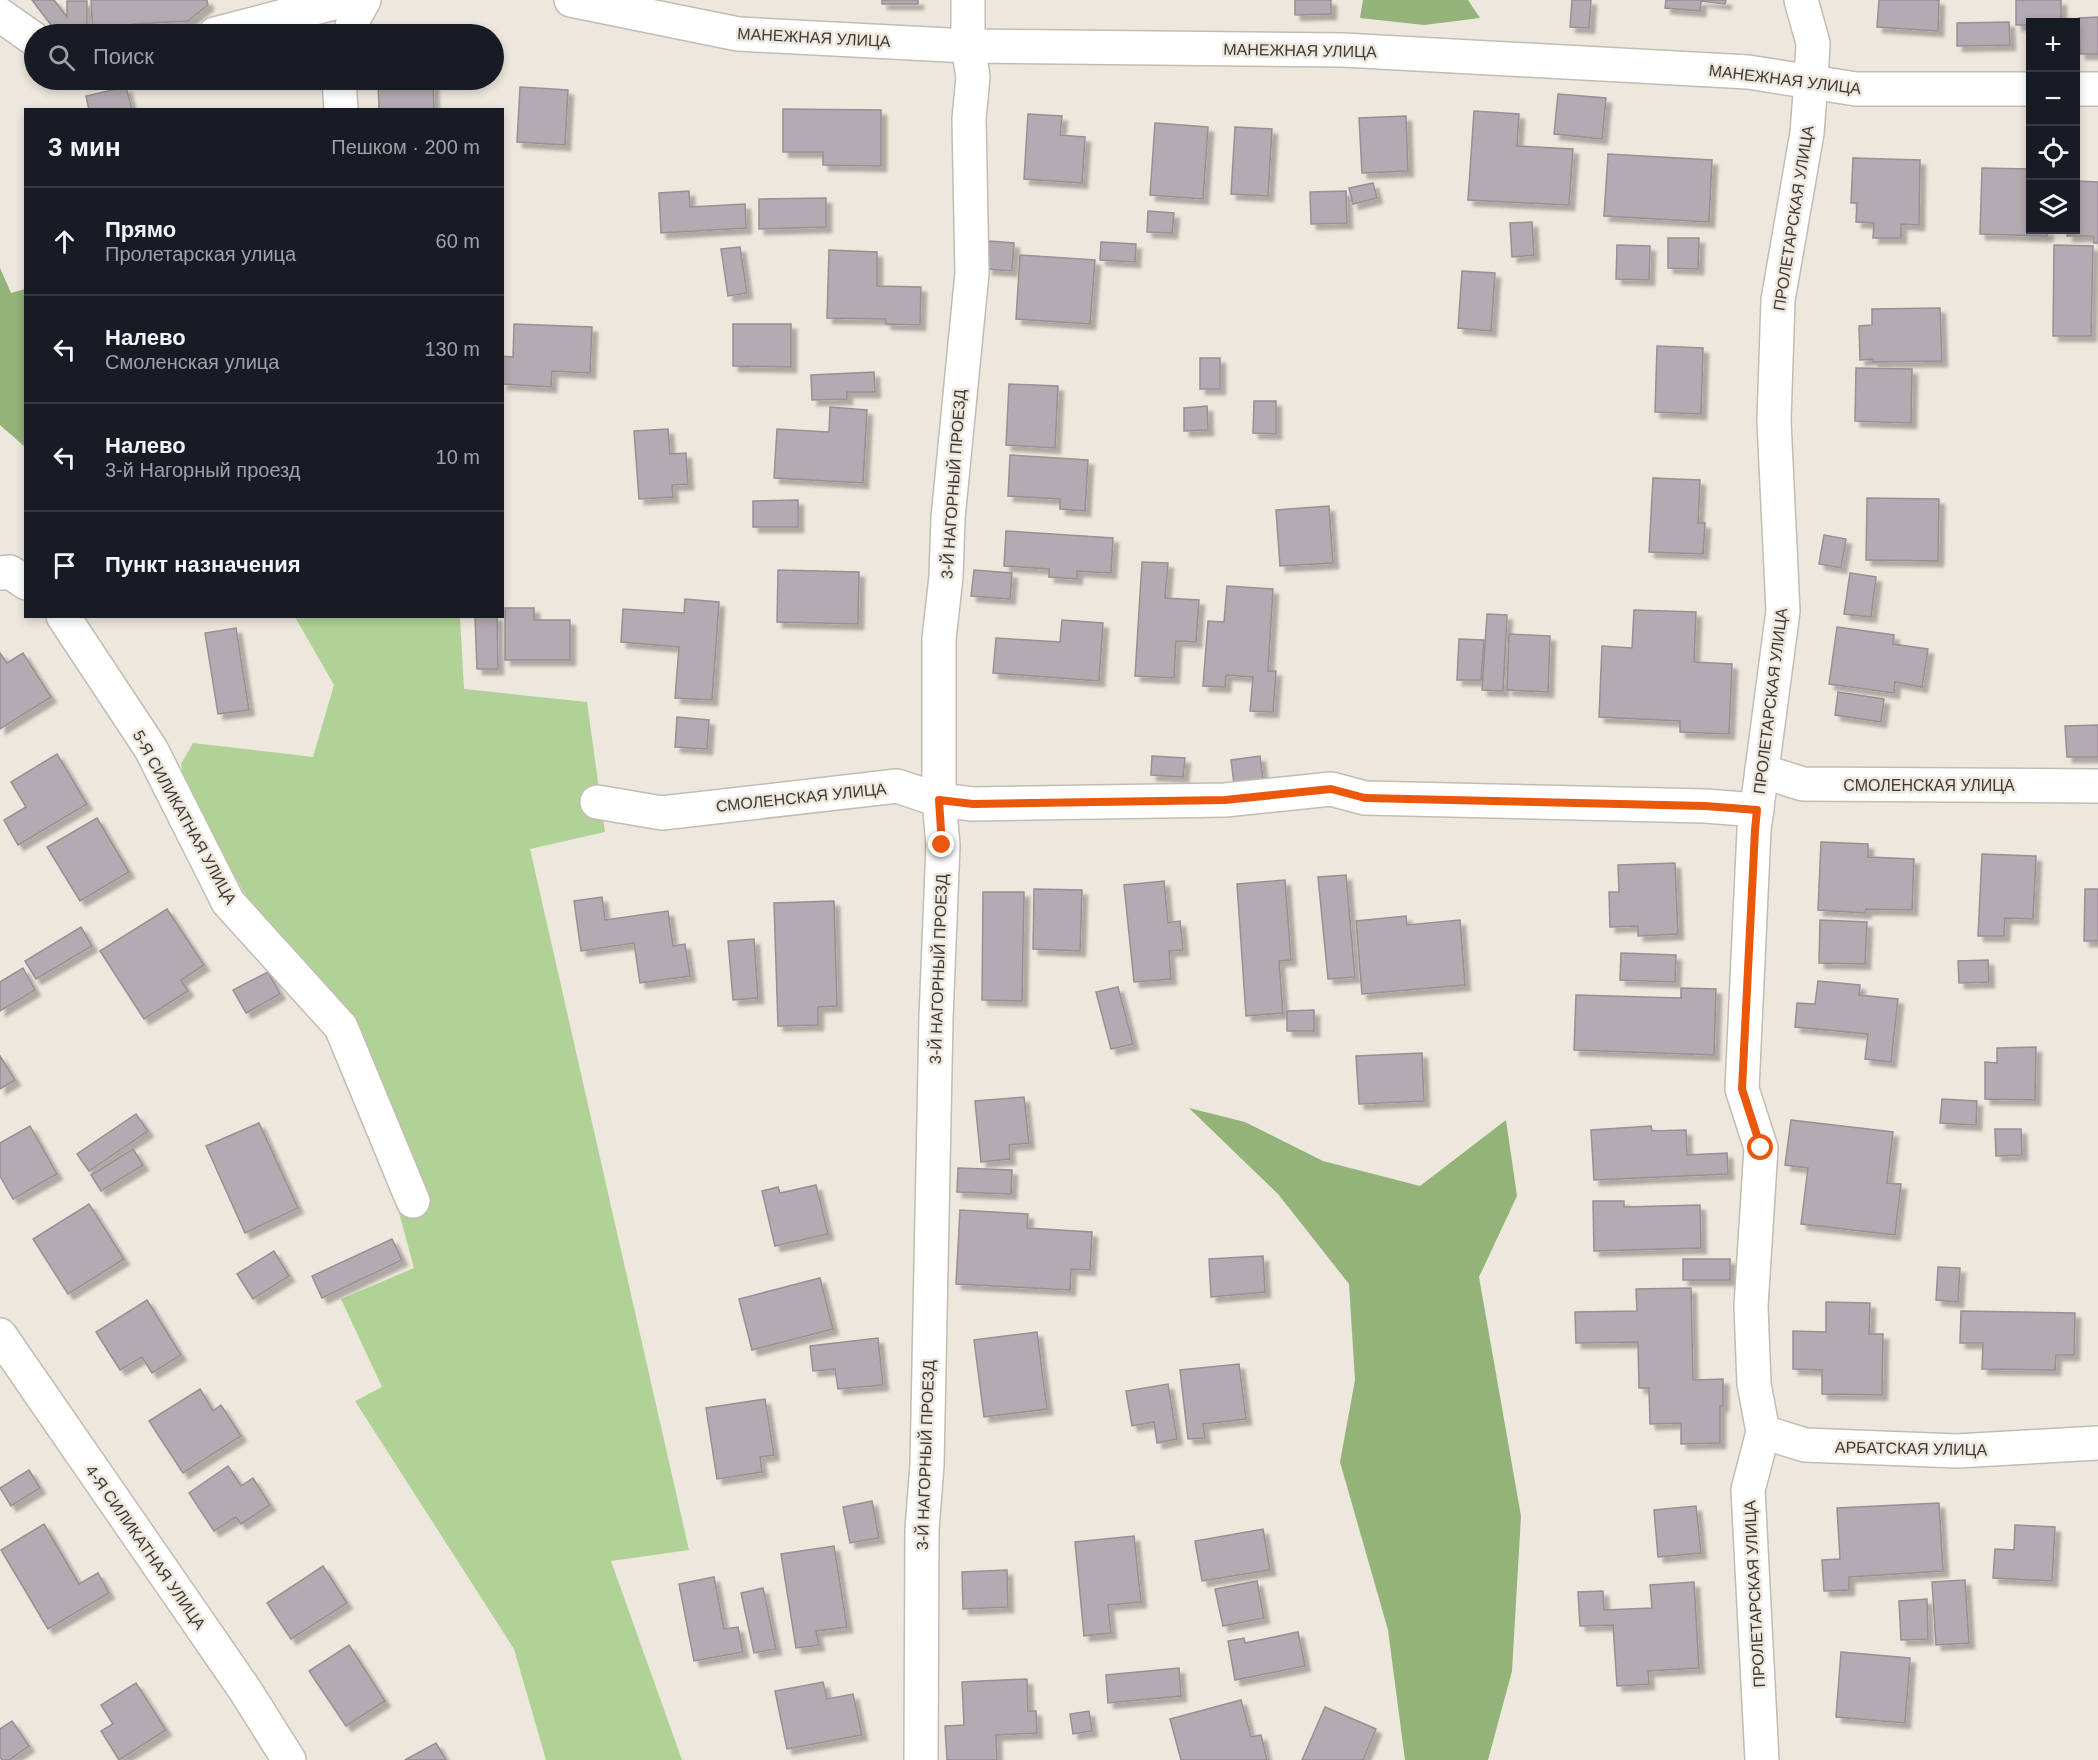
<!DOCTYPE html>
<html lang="ru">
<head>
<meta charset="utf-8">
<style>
  :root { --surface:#171b24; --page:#242831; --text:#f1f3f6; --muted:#9ea1a6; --line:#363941 }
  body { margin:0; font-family:Helvetica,sans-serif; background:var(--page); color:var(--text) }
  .controls { position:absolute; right:18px; top:18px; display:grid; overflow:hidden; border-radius:0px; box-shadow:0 3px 9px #0003 }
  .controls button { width:54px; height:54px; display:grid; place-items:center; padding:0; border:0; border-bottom:2px solid var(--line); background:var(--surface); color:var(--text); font:30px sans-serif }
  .stop { position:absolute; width:18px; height:18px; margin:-14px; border:4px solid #ea580c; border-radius:50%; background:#fff }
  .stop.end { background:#ea580c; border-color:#fff; box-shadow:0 2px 6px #0008 }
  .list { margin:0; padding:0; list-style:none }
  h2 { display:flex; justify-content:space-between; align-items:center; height:78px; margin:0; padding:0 24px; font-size:26px }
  h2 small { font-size:20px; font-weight:400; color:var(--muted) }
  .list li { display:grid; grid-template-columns:39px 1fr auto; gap:18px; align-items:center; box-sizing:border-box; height:108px; padding:0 24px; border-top:2px solid var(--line) }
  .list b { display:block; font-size:22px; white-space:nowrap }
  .list p { margin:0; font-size:20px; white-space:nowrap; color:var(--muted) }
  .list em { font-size:20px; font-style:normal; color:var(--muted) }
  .icon { flex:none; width:33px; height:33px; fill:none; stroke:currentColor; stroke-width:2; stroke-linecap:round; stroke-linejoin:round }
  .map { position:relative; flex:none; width:2098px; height:1760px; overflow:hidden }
  .search { position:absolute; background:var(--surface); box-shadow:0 3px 9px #0003; left:24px; top:24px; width:480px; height:66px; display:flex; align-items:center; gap:15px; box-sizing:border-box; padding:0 21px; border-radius:33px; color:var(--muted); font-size:22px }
  .panel { position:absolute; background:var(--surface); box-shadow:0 3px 9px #0003; left:24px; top:108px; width:480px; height:510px; border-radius:0px }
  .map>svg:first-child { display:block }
  .green { fill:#b1d296 }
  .forest { fill:#93b379 }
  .building { fill:#b4aab1; stroke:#998f95; stroke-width:1.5; filter:url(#shadow) }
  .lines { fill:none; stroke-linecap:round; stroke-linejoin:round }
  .minor-casing { stroke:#c2bcb3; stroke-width:36 }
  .minor { stroke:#fff; stroke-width:33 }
  .route { stroke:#ea580c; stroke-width:8 }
  .labels { text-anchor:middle; stroke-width:5; stroke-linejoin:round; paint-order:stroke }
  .street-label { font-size:16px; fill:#3e3b37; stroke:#ede7dd }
</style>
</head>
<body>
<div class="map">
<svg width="2098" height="1760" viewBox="0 0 2098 1760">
  <defs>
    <filter id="shadow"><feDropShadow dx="5.5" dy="5.5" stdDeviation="1.5" flood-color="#0004"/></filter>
  </defs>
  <rect width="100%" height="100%" fill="#ede7dd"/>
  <path class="green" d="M295 617H460L464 689 587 702 605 832 530 849 689 1550 611 1561 682 1760H546L514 1649 355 1401 382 1387 341 1299 414 1268 380 1143 287 952 243 891 184 783 181 764 193 743 313 757 334 685Z"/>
  <g class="forest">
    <path d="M1363 0H1468L1480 18 1424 25 1360 18Z"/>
    <path d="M0 268 11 293 25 289V447L0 425Z"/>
    <path d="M1189 1108 1245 1122 1323 1161 1420 1186 1506 1120 1517 1196 1479 1277 1521 1516 1512 1671 1488 1760H1405L1388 1630 1340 1462 1355 1380 1349 1284 1278 1194Z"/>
  </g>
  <g class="building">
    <path d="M32 0H54L67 17V1H87V34H58Z"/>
    <path d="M91 0H207L208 5 188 21 133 24V34H93Z"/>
    <rect x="882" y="0" width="36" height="4"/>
    <path d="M1295 0H1331V14L1295 15Z"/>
    <path d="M1572 0H1591L1589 28 1570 27Z"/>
    <path d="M1666 0H1726L1725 4 1701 1 1700 11 1665 8Z"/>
    <path d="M1879 0H1939L1938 31 1877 27Z"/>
    <path d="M2016 0H2061V22H2030V25H2016Z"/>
    <path d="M2098 17V54H2080L2079 18Z"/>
    <path d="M2009 22 2010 45 1957 46V23Z"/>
    <path d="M433 81 434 110H379L378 82Z"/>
    <path d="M126 87 132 110H89L86 96Z"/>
    <path d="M520 87 568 90 565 145 517 142Z"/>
    <path d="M1558 94 1606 98 1602 139 1554 134Z"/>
    <path d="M783 109 881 110V166L823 165V152H783Z"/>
    <path d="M1474 111 1519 114 1517 146 1573 149 1569 205 1468 200Z"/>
    <path d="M1028 114 1062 116 1060 135 1085 137 1082 183 1024 179Z"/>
    <path d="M1406 116 1408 171 1362 173 1359 118Z"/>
    <path d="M1155 123 1208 127 1203 199 1150 195Z"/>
    <path d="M1235 127 1272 129 1268 196 1231 194Z"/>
    <path d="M1608 154 1712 160 1709 222 1604 216Z"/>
    <path d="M1853 158 1920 160 1919 225 1901 224V238H1873L1874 223 1856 222 1857 203H1851Z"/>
    <path d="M1982 168 2030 169V230H2048L2047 236 1980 234Z"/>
    <path d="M2076 181 2098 182V243H2094L2093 236H2067L2068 230H2076Z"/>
    <path d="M1373 183 1377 198 1353 204 1349 188Z"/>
    <path d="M689 191 690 207 745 204 746 228 661 233 659 193Z"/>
    <path d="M1346 191 1347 223 1311 224 1310 192Z"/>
    <path d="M826 198V227L759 229V199Z"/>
    <path d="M1148 211 1174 213 1172 233 1147 232Z"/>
    <path d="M1532 222 1534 255 1512 257 1510 223Z"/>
    <path d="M1668 238H1699L1698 269 1668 268Z"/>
    <path d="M989 241 1014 243 1012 271 987 269Z"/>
    <path d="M1101 242 1136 244 1135 262 1100 260Z"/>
    <path d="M1617 245 1650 246 1649 280 1616 279Z"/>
    <path d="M2054 245 2093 246 2091 336H2053Z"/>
    <path d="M740 247 747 293 728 296 721 249Z"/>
    <path d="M829 250 877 252V286L921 287 920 325 886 324 885 319 827 318Z"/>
    <path d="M1020 255 1095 260 1090 324 1016 319Z"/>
    <path d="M1462 271 1495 273 1491 331 1458 328Z"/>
    <path d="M1940 308 1942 361 1873 362V359L1860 360 1859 326 1872 325V309Z"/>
    <path d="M514 324 592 327 590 373 552 371 551 387 502 384V356L513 357Z"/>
    <path d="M733 324H791V367L733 366Z"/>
    <path d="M1657 346 1703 348 1701 414 1655 412Z"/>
    <rect x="1200" y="358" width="20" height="31"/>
    <path d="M1856 368 1912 369 1911 423 1855 421Z"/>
    <path d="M874 372 875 392H847V399L812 400 811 375Z"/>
    <path d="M1009 384 1058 386 1055 448 1006 445Z"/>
    <path d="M1254 401H1276V434L1253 433Z"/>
    <path d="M1207 406 1208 430 1184 431V408Z"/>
    <path d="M830 407 867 410 863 483 774 478 777 429 829 432Z"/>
    <path d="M668 429 670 454 686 453 688 484 672 485 673 497 639 499 634 431Z"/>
    <path d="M1010 455 1088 460 1085 511 1060 509V499L1008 496Z"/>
    <path d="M1653 478 1700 480 1698 523H1705L1703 554 1649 552Z"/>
    <path d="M1867 498 1939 499 1938 561 1866 560Z"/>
    <path d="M798 500V527H753V501Z"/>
    <path d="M1329 506 1333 563 1280 566 1276 510Z"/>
    <path d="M1006 531 1113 538 1111 573 1077 571V579L1049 577V569L1004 566Z"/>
    <path d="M1824 535 1846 539 1841 568 1819 564Z"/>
    <path d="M1142 562 1168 563 1165 598 1199 600 1196 642 1176 641 1174 678 1135 676Z"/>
    <path d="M778 570 859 572 858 624 777 622Z"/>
    <path d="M974 570 1012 573 1010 599 971 596Z"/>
    <path d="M1850 573 1876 577 1871 617 1844 614Z"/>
    <path d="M1227 586 1273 589 1268 671H1276L1273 712 1250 711 1253 677 1226 675 1225 687 1203 686 1208 621 1224 622Z"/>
    <path d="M685 599 719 602 712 700 675 698 679 647 621 642 623 609 684 613Z"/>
    <path d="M505 608H534V620H570V660H505Z"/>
    <path d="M1634 610 1696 612 1694 662 1732 664 1729 734 1680 732V721L1599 717 1602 646 1632 648Z"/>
    <path d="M1487 614 1507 615 1503 691 1482 690Z"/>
    <path d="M475 616H497L498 669H477Z"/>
    <path d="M1062 620 1103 623 1099 681 993 673 996 638 1060 642Z"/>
    <path d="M1837 627 1894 635 1893 644 1928 649 1922 687 1895 682 1894 693 1829 684Z"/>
    <path d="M236 628 249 710 218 714 205 633Z"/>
    <path d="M1509 634 1550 636 1548 692 1507 690Z"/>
    <path d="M1459 639 1484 640 1481 680H1457Z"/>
    <path d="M0 653 7 663 23 653 51 697 0 729Z"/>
    <path d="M1838 692 1884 699 1881 722 1835 715Z"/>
    <path d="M677 717 709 720 707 749 675 747Z"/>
    <path d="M2098 725V757H2067L2065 726Z"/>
    <path d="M57 754 87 804 18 845 4 820 26 807 11 782Z"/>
    <path d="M1152 756 1185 758 1183 777 1151 775Z"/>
    <path d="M1260 756 1263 780 1234 784 1231 760Z"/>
    <path d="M97 818 129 872 80 901 47 847Z"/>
    <path d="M1821 842 1868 844V857L1914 859 1912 910 1866 909 1865 913 1818 910Z"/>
    <path d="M1982 854 2036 856 2033 919 2005 918 2004 936H1978Z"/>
    <path d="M1675 863 1678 934 1638 936V926L1610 927 1609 892H1619L1618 865Z"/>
    <path d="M1346 875 1355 977 1328 979 1318 877Z"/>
    <path d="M1285 880 1291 960 1279 961 1283 1013 1246 1016 1237 884Z"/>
    <path d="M1164 881 1168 923 1180 921 1183 950 1169 951 1171 979 1134 982 1124 885Z"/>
    <path d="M1034 889 1082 890 1080 951 1033 949Z"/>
    <path d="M2085 889H2098V941H2084Z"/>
    <path d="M983 892H1024L1022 1001 982 1000Z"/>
    <path d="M602 897 605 920 668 911 673 946 685 944 690 976 640 983 634 943 581 951 574 901Z"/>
    <path d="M834 901 837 1006 818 1007V1025L778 1026 774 903Z"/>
    <path d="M167 909 204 965 181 980 188 991 144 1019 100 951Z"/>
    <path d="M1406 916 1407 925 1460 920 1465 985 1362 994 1356 921Z"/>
    <path d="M1820 920 1867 922 1865 964 1819 963Z"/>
    <path d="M81 927 92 946 36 979 25 961Z"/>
    <path d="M754 939 758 998 733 1000 728 941Z"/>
    <path d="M1621 953 1676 955 1675 982 1620 980Z"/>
    <path d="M1988 960 1989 982 1959 983 1958 961Z"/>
    <path d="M23 968 35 990 0 1011V982Z"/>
    <path d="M268 972 280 994 246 1013 233 990Z"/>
    <path d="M1818 981 1860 985 1859 995 1898 999 1891 1062 1865 1059 1868 1034 1795 1027 1797 1003 1815 1004Z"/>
    <path d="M1118 987 1133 1044 1111 1049 1096 992Z"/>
    <path d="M1681 988 1716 989 1714 1055 1574 1050 1576 995 1681 998Z"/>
    <path d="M1314 1010V1031H1287V1011Z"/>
    <path d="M2036 1047 2035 1100 1985 1099V1062L1997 1063V1048Z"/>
    <path d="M1422 1053 1424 1101 1359 1104 1356 1056Z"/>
    <path d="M0 1056 15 1080 0 1089Z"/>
    <path d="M1024 1097 1029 1143 1009 1145 1010 1159 981 1162 975 1101Z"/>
    <path d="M1942 1099 1977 1101 1976 1125 1940 1123Z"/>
    <path d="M136 1114 148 1131 89 1171 77 1154Z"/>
    <path d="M1791 1120 1893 1132 1887 1183 1901 1184 1895 1235 1801 1224 1808 1168 1785 1165Z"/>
    <path d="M259 1123 298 1208 245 1233 206 1146Z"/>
    <path d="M30 1126 57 1174 13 1199 0 1176V1143Z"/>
    <path d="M1651 1126 1652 1131 1686 1130 1687 1155 1727 1153 1728 1174 1594 1180 1591 1130Z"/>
    <path d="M1995 1129H2021L2022 1155 1996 1156Z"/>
    <path d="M133 1149 143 1165 101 1191 91 1175Z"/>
    <path d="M958 1168 1012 1170 1011 1194 957 1192Z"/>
    <path d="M816 1185 828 1234 775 1246 762 1191 778 1187 780 1193Z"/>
    <path d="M1593 1201H1624V1207L1700 1205 1701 1248 1594 1251Z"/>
    <path d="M89 1204 124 1259 68 1294 33 1239Z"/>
    <path d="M960 1210 1028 1214 1027 1228 1092 1232 1090 1270 1071 1269 1070 1290 956 1284Z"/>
    <path d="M392 1239 402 1260 322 1298 312 1276Z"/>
    <path d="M274 1251 289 1276 253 1299 237 1274Z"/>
    <path d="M1263 1256 1265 1292 1211 1297 1209 1259Z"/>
    <rect x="1683" y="1259" width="47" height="21"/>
    <path d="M1938 1267 1960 1268 1958 1302 1936 1300Z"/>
    <path d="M820 1278 833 1329 752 1350 739 1299Z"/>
    <path d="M1691 1288 1693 1380 1723 1379V1406H1720V1443L1681 1444V1423L1650 1424 1649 1388H1639L1638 1342 1576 1343 1575 1312 1637 1311 1636 1289Z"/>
    <path d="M147 1300 181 1355 152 1373 142 1357 120 1370 96 1332Z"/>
    <path d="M1826 1302 1870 1303 1869 1334H1883L1882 1395 1822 1394V1370L1793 1369V1331L1826 1332Z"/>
    <path d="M1961 1311 2075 1313 2074 1355H2056L2055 1370 1982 1369 1983 1343H1960Z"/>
    <path d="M1037 1332 1047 1409 984 1417 974 1340Z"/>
    <path d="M878 1338 883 1385 838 1389 835 1369 813 1371 810 1346Z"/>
    <path d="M1239 1364 1246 1419 1203 1424 1205 1438 1188 1439 1180 1370Z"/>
    <path d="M1168 1384 1177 1439 1157 1443 1154 1422 1132 1426 1126 1391Z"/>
    <path d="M200 1389 213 1411 221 1405 241 1436 183 1473 149 1421Z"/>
    <path d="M765 1399 774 1455 760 1457 762 1472 717 1479 706 1408Z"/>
    <path d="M228 1466 241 1486 253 1478 270 1505 241 1524 236 1517 214 1531 189 1493Z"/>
    <path d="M29 1470 40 1488 11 1506 0 1488Z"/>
    <path d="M872 1501 879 1538 850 1543 843 1507Z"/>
    <path d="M1939 1503 1943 1571 1849 1577V1590L1824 1591 1822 1560 1840 1559 1837 1508Z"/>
    <path d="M1696 1506 1701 1553 1658 1557 1654 1510Z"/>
    <path d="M44 1524 79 1584 98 1573 109 1593 48 1629 1 1550Z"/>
    <path d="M2015 1525 2055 1527 2052 1581 1993 1578 1995 1549 2014 1550Z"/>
    <path d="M1263 1529 1270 1570 1202 1581 1195 1541Z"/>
    <path d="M1134 1536 1141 1602 1108 1605 1111 1633 1084 1636 1075 1542Z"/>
    <path d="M834 1546 847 1627 816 1631 819 1645 796 1648 781 1554Z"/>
    <path d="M323 1566 347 1603 291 1639 267 1603Z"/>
    <path d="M1007 1570 1008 1607 963 1609 962 1572Z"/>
    <path d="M714 1577 724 1629 738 1627 743 1652 694 1661 679 1584Z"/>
    <path d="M1965 1580 1969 1643 1936 1645 1932 1582Z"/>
    <path d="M1257 1581 1264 1618 1223 1626 1215 1589Z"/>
    <path d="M1694 1582 1699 1668 1648 1671 1649 1684 1617 1686 1613 1625 1580 1626 1578 1592 1603 1591 1604 1610 1652 1608 1650 1585Z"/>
    <path d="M763 1588 776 1649 754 1653 741 1593Z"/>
    <path d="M1927 1599 1928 1639 1901 1640 1899 1601Z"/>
    <path d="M1298 1632 1305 1666 1235 1680 1228 1641 1244 1638 1245 1643Z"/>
    <path d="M349 1645 385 1701 346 1726 309 1671Z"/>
    <path d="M1841 1652 1910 1658 1905 1723 1836 1717Z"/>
    <path d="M1179 1668 1181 1696 1108 1703 1106 1675Z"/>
    <path d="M1027 1679 1028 1711H1036L1037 1733 996 1735 997 1760H947L945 1726 964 1725 962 1682Z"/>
    <path d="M823 1682 827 1699 853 1694 862 1735 787 1749 775 1691Z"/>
    <path d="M136 1683 166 1730 119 1760 101 1731 113 1724 101 1705Z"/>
    <path d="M1241 1700 1251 1737 1261 1735 1267 1760H1181L1170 1719Z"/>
    <path d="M1325 1707 1376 1729 1363 1760H1302Z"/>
    <path d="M1089 1711 1092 1731 1073 1734 1070 1714Z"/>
    <path d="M12 1721 29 1746 9 1760H2L0 1757V1729Z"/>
    <path d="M436 1743 446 1760H405Z"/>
  </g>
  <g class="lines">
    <defs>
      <g id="minor">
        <path d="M571 0 738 34 968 46 1343 50 1748 72 1856 89H2030"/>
        <path d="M0 15 34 39"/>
        <path d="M215 34 345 0"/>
        <path d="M350 34 354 18 364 0"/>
        <path d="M339 80 341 110"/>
        <path d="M2076 89H2098"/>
        <path d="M0 573 10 572 26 583"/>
        <path d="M63 616 151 749 228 902 341 1027 413 1201"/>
        <path d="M1762 771 1803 784 2098 786"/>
        <path d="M597 802 662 813 897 786 939 800 973 804 1225 800 1331 789 1365 798 1705 806 1757 810"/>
        <path d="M0 1335 245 1690 289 1760"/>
        <path d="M1763 1432 1805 1445 1957 1451 2098 1443"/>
        <path d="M921 1760 922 1529 927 1465 936 1018 943 845 939 800V639L946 577 948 518 972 273 969 119 973 77 968 46V0"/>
        <path d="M1762 1760 1748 1490 1763 1432 1754 1384 1751 1306 1761 1148 1742 1089 1754 830 1783 611 1774 421 1778 300 1807 133 1811 81 1813 43 1801 0"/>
      </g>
    </defs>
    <use href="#minor" class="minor-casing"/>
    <use href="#minor" class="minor"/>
  </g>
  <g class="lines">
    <path class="route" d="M942 845 939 800 973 804 1225 800 1331 789 1365 798 1705 806 1757 810 1755 830 1742 1089 1761 1148"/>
  </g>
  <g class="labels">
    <g class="street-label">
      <text transform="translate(814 37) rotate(3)" y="6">МАНЕЖНАЯ УЛИЦА</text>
      <text transform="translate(1300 50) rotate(1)" y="6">МАНЕЖНАЯ УЛИЦА</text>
      <text transform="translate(1785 79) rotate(7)" y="6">МАНЕЖНАЯ УЛИЦА</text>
      <text transform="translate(1793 218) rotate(-81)" y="6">ПРОЛЕТАРСКАЯ УЛИЦА</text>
      <text transform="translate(953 484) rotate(-86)" y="6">3-Й НАГОРНЫЙ ПРОЕЗД</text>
      <text transform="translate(1770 701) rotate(-83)" y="6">ПРОЛЕТАРСКАЯ УЛИЦА</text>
      <text x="1929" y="791">СМОЛЕНСКАЯ УЛИЦА</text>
      <text transform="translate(801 797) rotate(-6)" y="6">СМОЛЕНСКАЯ УЛИЦА</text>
      <text transform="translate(185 817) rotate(61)" y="6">5-Я СИЛИКАТНАЯ УЛИЦА</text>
      <text transform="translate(938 969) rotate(-88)" y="6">3-Й НАГОРНЫЙ ПРОЕЗД</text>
      <text transform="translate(1911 1448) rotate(1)" y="6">АРБАТСКАЯ УЛИЦА</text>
      <text transform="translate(925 1455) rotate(-88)" y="6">3-Й НАГОРНЫЙ ПРОЕЗД</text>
      <text transform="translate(146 1547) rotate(55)" y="6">4-Я СИЛИКАТНАЯ УЛИЦА</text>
      <text transform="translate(1754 1594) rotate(-93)" y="6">ПРОЛЕТАРСКАЯ УЛИЦА</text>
    </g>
  </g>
</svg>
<div class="controls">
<button>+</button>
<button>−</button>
<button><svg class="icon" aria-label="locate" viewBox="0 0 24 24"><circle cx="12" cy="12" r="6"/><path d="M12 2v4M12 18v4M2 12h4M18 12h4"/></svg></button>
<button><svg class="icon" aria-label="layers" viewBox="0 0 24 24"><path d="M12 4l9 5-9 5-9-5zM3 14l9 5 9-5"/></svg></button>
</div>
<div class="stop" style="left:1761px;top:1148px"></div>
<div class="stop end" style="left:942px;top:845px"></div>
<div class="search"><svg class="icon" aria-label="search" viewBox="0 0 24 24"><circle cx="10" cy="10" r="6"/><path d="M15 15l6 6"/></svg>Поиск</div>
<section class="panel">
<h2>3 мин<small>Пешком · 200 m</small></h2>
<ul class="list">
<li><svg class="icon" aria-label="ahead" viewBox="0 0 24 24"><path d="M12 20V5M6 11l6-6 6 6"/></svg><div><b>Прямо</b><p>Пролетарская улица</p></div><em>60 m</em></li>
<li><svg class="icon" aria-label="left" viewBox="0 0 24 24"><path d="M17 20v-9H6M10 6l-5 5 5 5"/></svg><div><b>Налево</b><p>Смоленская улица</p></div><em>130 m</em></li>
<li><svg class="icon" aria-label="left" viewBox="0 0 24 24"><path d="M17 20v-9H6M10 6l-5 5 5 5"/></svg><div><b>Налево</b><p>3-й Нагорный проезд</p></div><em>10 m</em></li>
<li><svg class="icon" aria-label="arrive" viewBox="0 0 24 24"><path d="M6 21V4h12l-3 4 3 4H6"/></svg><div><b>Пункт назначения</b></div></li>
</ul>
</section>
</div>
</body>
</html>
